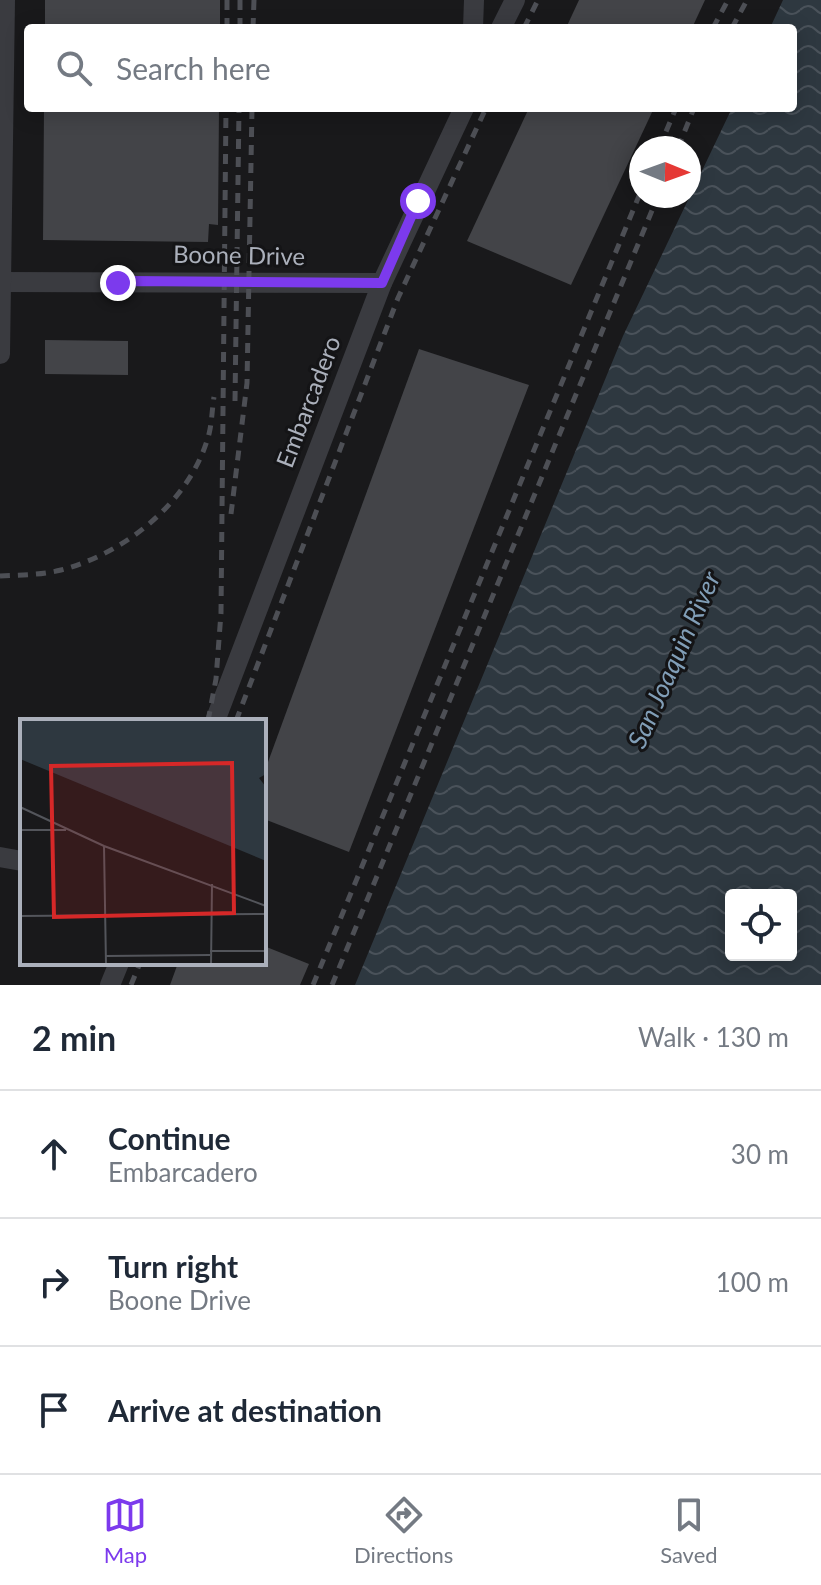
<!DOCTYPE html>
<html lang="en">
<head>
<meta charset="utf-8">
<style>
  :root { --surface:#fff; --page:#f2f2f3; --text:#1f2937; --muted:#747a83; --line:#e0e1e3; --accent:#7c3aed }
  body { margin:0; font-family:Lato,sans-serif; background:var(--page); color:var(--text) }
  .controls { position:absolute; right:24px; bottom:24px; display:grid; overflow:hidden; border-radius:8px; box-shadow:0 4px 20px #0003 }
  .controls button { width:72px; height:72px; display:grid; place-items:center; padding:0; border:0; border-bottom:2px solid var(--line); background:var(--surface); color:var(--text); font:40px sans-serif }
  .compass { position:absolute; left:629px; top:136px; width:72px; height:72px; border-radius:50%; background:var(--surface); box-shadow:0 4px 20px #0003; rotate:91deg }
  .stop { position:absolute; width:24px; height:24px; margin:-18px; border:6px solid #7c3aed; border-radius:50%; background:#fff }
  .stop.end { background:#7c3aed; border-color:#fff; box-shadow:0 2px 8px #0008 }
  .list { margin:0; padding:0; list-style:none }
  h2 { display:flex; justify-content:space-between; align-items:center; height:104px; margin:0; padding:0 32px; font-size:34px }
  h2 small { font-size:26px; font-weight:400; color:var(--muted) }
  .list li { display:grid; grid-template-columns:52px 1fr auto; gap:24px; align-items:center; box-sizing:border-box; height:128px; padding:0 32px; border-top:2px solid var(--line) }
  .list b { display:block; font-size:30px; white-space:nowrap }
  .list p { margin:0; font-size:26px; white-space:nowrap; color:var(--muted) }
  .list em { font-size:26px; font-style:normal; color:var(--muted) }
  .icon { flex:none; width:44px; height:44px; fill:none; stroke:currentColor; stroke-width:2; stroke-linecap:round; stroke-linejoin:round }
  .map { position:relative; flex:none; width:821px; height:985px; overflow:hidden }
  .search { position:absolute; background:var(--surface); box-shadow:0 4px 20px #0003; left:24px; right:24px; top:24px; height:88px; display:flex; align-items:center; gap:20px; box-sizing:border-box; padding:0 28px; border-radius:8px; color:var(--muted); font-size:30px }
  .sheet { height:488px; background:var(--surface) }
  nav { display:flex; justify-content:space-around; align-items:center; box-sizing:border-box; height:112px; border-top:2px solid var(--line); background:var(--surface); font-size:22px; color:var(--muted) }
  nav a { display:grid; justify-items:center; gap:4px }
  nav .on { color:var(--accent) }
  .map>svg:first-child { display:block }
  .water { fill:url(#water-waves); fill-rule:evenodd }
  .building { fill:#434448 }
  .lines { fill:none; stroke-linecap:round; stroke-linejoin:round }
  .minor { stroke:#3a3b40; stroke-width:20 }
  .rail { stroke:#4d4f55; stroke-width:5; stroke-dasharray:10 8; stroke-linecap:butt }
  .route { stroke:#7c3aed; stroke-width:10 }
  .labels { text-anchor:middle; stroke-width:6; stroke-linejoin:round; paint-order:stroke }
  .street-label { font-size:24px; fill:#abb0bb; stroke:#141416 }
  .water-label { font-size:26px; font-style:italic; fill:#819eb7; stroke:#141416 }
  .inset-road { fill:none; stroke:#53555b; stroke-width:2 }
  .view { fill:#d62828; fill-opacity:0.15; stroke:#d62828; stroke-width:4 }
  .inset-edge { fill:none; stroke:#abb0bb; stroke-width:4 }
</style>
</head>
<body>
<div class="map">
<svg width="821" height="985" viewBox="0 0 821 985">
  <defs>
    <pattern id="water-waves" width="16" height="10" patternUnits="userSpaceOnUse" patternTransform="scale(2)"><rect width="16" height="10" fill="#2e3840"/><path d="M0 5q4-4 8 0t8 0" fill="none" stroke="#4a525a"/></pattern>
  </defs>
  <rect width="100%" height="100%" fill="#19191b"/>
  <path class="water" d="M783 0H821V985H355L623 336 732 108H793V28H770ZM731 895H791V955H731Z"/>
  <g class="building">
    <rect x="45" y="0" width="175" height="28"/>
    <path d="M579 0H705L692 28H566Z"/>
    <path d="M44 108H219L218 225 209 224 208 242 43 240Z"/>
    <path d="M529 108H654L571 285 467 241Z"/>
    <path d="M45 340 128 341V375L45 374Z"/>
    <path d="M419 349 529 385 349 852 264 819V773Z"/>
    <path d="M264 946 309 964 300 985H170L178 963H264Z"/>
  </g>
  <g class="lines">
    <g class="minor">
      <path d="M473 28 474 0"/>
      <path d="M501 28 515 0"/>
      <path d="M0 282 382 283"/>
      <path d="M0 354 5 0"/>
      <path d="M215 721 382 283 464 108"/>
      <path d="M0 857 22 861"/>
      <path d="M110 985 119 963"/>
    </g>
    <g class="rail">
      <path d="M227 28V0"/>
      <path d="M240 28V0"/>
      <path d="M253 28 254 0"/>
      <path d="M524 28 538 0"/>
      <path d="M713 28 728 0"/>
      <path d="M732 28 747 0"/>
      <path d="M659 148 676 108"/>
      <path d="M678 148 694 108"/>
      <path d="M235 401 239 108"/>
      <path d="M231 514 247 383 252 108"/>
      <path d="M0 576C20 575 41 575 61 570 126 553 191 501 209 434 212 422 212 409 214 397"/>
      <path d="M208 721 216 679 221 613 226 108"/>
      <path d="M236 721 398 298 486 108"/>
      <path d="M131 985 140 963"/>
      <path d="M313 985 641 191"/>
      <path d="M332 985 658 196"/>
    </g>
  </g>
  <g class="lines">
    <path class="route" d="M118 283 130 281 382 283 418 201"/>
  </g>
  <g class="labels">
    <g class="street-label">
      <text transform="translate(239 256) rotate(1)" y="8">Boone Drive</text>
      <text transform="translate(309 402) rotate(-69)" y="8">Embarcadero</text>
    </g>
    <g class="water-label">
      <text transform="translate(674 660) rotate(-66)" y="9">San Joaquin River</text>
    </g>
  </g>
  <g transform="translate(20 719)">
    <rect width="246" height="246" fill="#19191b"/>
    <path d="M0 0H246V55L239 59 246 68V142L0 40Z" fill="#2e3840"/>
    <path class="inset-road" d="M0 88 84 127 246 187M0 111H46M84 127 86 246M0 197 246 195M190 232H246M86 237 190 236M191 246 192 165"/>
    <path class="view" d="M212 44 214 194 34 198 31 47Z"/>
    <rect width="246" height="246" class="inset-edge"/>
  </g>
</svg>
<div class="controls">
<button><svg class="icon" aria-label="locate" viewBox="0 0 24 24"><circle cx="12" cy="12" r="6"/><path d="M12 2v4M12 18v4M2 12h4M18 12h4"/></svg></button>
</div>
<svg class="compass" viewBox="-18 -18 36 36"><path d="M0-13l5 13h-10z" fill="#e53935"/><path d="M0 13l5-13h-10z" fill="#747a83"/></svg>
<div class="stop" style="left:418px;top:201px"></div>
<div class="stop end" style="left:118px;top:283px"></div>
<div class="search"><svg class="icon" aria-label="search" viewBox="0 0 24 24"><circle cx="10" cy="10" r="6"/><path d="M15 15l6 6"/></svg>Search here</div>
</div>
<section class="sheet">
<h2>2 min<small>Walk · 130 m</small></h2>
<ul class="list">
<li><svg class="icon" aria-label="ahead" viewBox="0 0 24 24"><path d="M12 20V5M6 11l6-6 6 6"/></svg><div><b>Continue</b><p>Embarcadero</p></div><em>30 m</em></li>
<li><svg class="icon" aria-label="right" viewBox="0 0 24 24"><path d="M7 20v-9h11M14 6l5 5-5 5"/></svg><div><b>Turn right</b><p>Boone Drive</p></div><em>100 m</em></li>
<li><svg class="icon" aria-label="arrive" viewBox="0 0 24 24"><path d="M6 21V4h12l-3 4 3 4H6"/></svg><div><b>Arrive at destination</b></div></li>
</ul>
</section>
<nav>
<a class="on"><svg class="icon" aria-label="map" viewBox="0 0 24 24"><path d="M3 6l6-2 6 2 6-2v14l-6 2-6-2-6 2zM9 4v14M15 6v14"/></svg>Map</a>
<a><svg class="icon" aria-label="directions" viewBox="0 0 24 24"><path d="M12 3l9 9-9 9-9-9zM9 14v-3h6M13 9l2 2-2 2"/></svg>Directions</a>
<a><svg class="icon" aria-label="saved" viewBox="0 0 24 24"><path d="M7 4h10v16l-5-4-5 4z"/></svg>Saved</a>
</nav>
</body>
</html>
